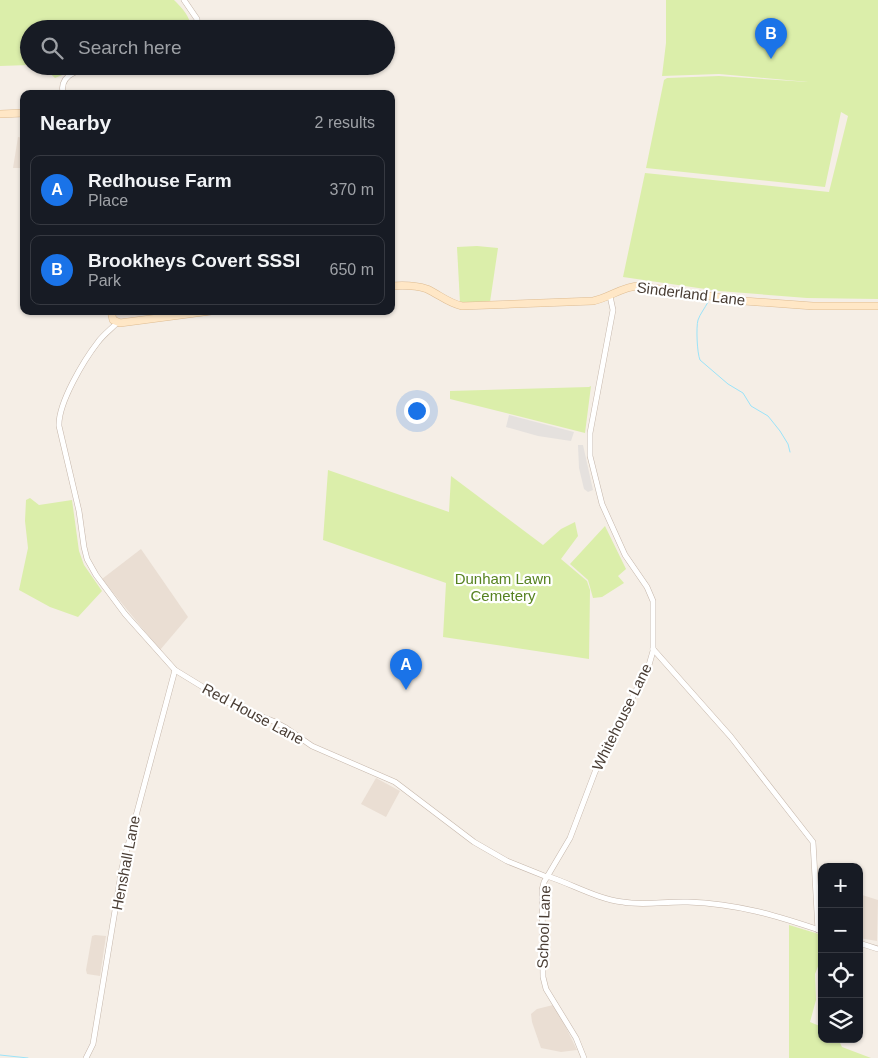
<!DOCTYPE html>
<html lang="en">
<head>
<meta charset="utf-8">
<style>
  :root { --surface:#171b24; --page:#242831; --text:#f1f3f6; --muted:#9ea1a6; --line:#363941; --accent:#1a73e8 }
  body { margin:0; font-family:Helvetica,sans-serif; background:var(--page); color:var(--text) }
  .controls { position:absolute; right:15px; bottom:15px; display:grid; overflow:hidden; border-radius:10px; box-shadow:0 1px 4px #0004 }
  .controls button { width:45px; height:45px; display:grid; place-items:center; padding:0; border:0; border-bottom:1px solid var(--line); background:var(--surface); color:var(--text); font:25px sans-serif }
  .you { position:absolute; left:416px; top:410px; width:18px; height:18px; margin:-12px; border:4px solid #fff; border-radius:50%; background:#1a73e8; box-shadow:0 0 0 8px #1a73e833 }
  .badge { display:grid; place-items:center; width:32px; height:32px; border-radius:50%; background:var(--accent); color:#fff; font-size:16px; font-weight:700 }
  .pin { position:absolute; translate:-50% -41px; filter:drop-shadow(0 1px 2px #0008) }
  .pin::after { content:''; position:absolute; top:26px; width:18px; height:15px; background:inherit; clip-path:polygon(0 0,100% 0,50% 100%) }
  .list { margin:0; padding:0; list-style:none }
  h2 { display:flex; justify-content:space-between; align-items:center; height:65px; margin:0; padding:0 20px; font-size:21px }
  h2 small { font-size:16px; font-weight:400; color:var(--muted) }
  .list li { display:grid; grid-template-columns:32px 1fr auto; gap:15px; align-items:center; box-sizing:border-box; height:70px; margin:0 10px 10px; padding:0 10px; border:1px solid var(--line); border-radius:10px }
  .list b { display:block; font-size:19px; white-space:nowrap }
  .list p { margin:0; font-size:16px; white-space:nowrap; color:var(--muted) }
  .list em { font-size:16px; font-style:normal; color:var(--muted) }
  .icon { flex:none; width:28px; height:28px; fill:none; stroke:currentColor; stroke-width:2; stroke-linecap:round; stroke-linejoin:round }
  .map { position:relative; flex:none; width:878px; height:1058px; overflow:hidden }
  .search { position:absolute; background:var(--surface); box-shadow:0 1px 4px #0004; left:20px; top:20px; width:375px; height:55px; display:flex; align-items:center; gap:12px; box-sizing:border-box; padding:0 18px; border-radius:28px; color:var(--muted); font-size:19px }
  .panel { position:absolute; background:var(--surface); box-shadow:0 1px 4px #0004; left:20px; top:90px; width:375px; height:225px; border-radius:10px }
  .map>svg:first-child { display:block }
  .residential { fill:#eaded3 }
  .green { fill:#dbeeaa }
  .parking { fill:#e5e1de }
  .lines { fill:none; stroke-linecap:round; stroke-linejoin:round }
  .stream { stroke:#9be3f9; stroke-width:1 }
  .street-casing { stroke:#c5b6aa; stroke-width:6 }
  .secondary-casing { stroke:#debc92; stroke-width:8 }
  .street { stroke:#fff; stroke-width:5 }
  .secondary { stroke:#ffe7c6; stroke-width:7 }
  .labels { text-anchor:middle; stroke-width:4.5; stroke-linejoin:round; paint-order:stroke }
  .street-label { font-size:15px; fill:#493d34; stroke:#fff }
  .park-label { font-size:15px; fill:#568220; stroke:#fff }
</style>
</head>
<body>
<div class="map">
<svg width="878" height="1058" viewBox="0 0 878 1058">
  <rect width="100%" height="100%" fill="#f5eee6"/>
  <g class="residential">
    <path d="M18 137 24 138V168H13Z"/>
    <path d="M114 311H165L166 313 165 315 125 320 117 319Z"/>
    <path d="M141 549 188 617 160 650 102 579Z"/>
    <path d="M376 778 400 791 386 817 361 804Z"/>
    <path d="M859 894 878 900 877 941 859 938Z"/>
    <path d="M95 935 106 936 100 976 87 974 86 970 92 936Z"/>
    <path d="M553 1005 559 1013 577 1050 561 1052 541 1048 532 1022 531 1014 537 1009Z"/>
  </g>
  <g class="green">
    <path d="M0 0H174C182 8 191 17 191 29H29V65L0 66Z"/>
    <path d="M666 0H878V299L807 298 719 291 623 277 645 173 829 192 848 116 841 112 825 187 646 168 664 80 667 78 719 76 808 82 719 74 662 76 666 43Z"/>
    <path d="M42 66H84L55 78Z"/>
    <path d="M477 246 498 248 490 302 460 303 457 247Z"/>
    <path d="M591 386 585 433 450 399V391L589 387Z"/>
    <path d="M328 470 449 512 451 476 543 545 561 529 575 522 578 536 561 559 587 581 590 590 589 659 443 637 446 583 323 540Z"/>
    <path d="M30 498 39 505 72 500 79 551 84 565 102 591 78 617 50 607 19 590 28 548 25 521 26 500Z"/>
    <path d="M605 526 626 569 618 576 624 583 602 597 593 598 588 580 570 564Z"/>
    <path d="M789 925 822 935V956L815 974 816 1000 810 1022 822 1027V1039H838L842 1047 871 1058H789Z"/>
  </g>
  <g class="parking">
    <path d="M509 415 574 432 571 441 538 436 506 427Z"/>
    <path d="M578 445H583L593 490 588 492 584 489 579 468Z"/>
  </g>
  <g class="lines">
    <g class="stream">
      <path d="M708 302C705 308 700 314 698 320 696 327 697 353 700 360L728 384 743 393 751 406 768 416 780 431 788 444 790 452"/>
      <path d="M0 1055 28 1058"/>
    </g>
    <defs>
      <g id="street">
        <path d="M184 0 197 19 198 29"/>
        <path d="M63 94C59 75 77 71 91 66"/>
        <path d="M117 323C111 329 103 335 98 342 84 360 58 403 59 426L79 511 84 547 87 559 96 575 125 614 175 670 234 706 273 721 286 728 312 746 395 782 474 842 507 861 547 877"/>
        <path d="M653 649 731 737 813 842 818 930"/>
        <path d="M547 876C572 884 597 899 623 902 644 906 666 901 688 902 738 904 775 915 822 931"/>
        <path d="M859 943 878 949"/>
        <path d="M86 1058 93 1044 122 868 175 670"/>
        <path d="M584 1058 576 1038 546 989 543 977 542 890 544 882 570 838 595 772 649 665 653 651V601L647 587 625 555 602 504 590 456V433L613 310 610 296"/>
      </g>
      <g id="secondary">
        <path d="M0 114 24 113"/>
        <path d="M391 286C403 285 415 285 427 289 440 295 448 303 462 306L593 301C609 298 623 286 639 286L744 301 813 306H878"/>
        <path d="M111 311 113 320 120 323 211 311"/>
      </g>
    </defs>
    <use href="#street" class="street-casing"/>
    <use href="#secondary" class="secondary-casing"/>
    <use href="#street" class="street"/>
    <use href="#secondary" class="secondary"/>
  </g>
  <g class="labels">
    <g class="street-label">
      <text transform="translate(691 294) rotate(7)" y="5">Sinderland Lane</text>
      <text transform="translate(253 714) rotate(28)" y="5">Red House Lane</text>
      <text transform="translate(622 717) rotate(-64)" y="5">Whitehouse Lane</text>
      <text transform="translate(126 863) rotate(-79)" y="5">Henshall Lane</text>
      <text transform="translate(544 927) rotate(-88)" y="5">School Lane</text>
    </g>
    <g class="park-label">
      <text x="503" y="584">Dunham Lawn<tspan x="503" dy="17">Cemetery</tspan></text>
    </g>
  </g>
</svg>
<div class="controls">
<button>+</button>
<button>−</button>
<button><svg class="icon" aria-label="locate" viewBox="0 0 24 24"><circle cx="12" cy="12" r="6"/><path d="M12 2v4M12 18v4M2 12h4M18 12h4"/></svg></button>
<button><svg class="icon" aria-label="layers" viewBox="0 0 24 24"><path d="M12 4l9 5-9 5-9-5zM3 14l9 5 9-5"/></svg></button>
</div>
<div class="you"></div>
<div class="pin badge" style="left:406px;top:690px">A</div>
<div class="pin badge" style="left:771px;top:59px">B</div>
<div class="search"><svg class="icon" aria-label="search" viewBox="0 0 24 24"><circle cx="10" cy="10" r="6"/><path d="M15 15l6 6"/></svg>Search here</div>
<section class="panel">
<h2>Nearby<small>2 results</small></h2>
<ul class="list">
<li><span class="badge">A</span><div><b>Redhouse Farm</b><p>Place</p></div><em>370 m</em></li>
<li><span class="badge">B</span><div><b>Brookheys Covert SSSI</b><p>Park</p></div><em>650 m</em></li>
</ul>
</section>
</div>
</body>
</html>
